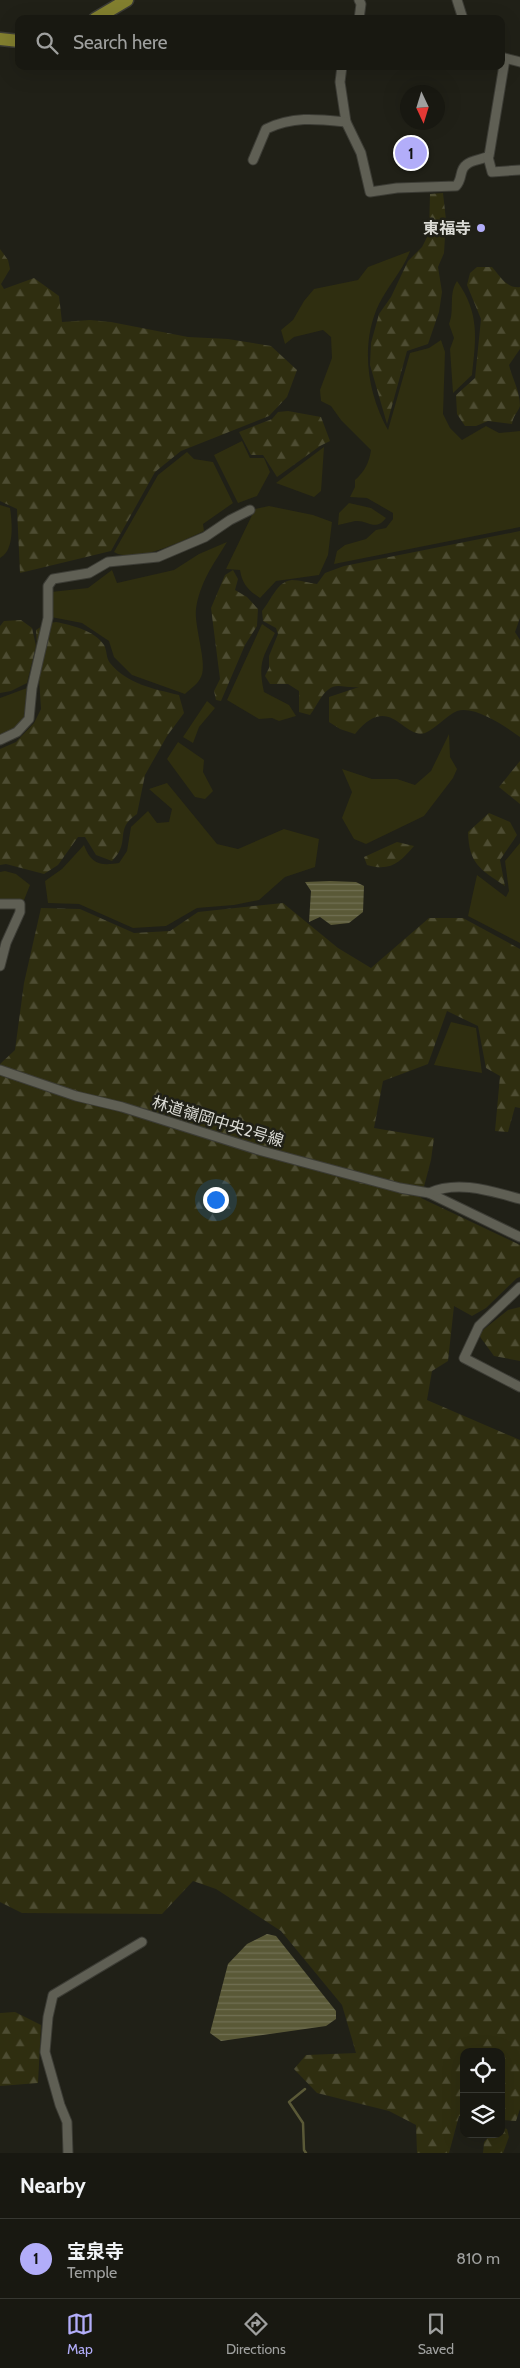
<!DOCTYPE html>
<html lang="en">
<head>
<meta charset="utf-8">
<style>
  :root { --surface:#181811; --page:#25251f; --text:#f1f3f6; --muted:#9fa09f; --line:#363731; --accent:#b2adf9 }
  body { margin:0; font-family:Cabin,"Noto Sans JP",sans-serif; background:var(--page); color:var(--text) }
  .controls { position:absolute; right:15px; bottom:15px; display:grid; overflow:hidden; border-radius:10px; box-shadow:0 5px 20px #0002 }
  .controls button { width:45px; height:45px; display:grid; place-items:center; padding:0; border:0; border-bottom:1px solid var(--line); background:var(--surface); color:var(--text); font:25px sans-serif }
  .compass { position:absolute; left:400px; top:85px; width:45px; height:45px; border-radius:50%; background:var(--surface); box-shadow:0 5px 20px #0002; rotate:176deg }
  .you { position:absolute; left:215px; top:1199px; width:18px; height:18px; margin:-12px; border:4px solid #fff; border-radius:50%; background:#1a73e8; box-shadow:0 0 0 8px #1a73e833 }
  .badge { display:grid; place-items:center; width:32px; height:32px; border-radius:50%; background:var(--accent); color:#111; font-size:16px; font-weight:700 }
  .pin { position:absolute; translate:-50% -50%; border:2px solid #fff; box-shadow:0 1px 5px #0006 }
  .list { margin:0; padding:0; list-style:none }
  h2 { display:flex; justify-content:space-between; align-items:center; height:65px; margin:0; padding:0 20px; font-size:21px }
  h2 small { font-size:16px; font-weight:400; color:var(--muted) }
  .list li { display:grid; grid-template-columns:32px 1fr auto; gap:15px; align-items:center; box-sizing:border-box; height:80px; padding:0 20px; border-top:1px solid var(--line) }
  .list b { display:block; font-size:19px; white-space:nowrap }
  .list p { margin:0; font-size:16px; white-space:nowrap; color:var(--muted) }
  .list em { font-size:16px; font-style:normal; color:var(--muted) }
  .icon { flex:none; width:28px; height:28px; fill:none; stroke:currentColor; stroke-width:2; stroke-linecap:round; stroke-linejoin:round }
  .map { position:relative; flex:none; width:520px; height:2153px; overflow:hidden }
  .search { position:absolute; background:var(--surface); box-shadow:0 5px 20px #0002; left:15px; right:15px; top:15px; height:55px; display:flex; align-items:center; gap:12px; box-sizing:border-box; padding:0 18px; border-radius:10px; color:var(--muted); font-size:19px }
  .sheet { height:145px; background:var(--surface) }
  nav { display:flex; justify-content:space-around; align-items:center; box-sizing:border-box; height:70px; border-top:1px solid var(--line); background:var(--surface); font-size:14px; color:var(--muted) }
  nav a { display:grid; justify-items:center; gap:2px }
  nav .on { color:var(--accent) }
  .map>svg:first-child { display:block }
  .green { fill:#2f2e10 }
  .forest { fill:url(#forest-firs) }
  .water { fill:url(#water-rules) }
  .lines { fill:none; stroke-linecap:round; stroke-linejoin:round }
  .stream { stroke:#5a5937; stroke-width:2.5 }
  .street-casing { stroke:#3c3c35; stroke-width:11 }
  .primary-casing { stroke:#3c3c35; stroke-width:15 }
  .street { stroke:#5f5f54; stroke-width:9 }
  .primary { stroke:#827f2f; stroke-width:12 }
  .poi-dot { fill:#b2adf9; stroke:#202017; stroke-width:2 }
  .labels { text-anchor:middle; stroke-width:5; stroke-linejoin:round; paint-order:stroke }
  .poi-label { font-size:16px; font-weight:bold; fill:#dbdbd5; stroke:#202017; text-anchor:end }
  .street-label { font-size:16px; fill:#dbdbd5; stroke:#202017 }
</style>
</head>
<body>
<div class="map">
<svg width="520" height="2153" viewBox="0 0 520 2153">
  <defs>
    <pattern id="forest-firs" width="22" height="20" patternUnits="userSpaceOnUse" patternTransform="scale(1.25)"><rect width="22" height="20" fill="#2f2e10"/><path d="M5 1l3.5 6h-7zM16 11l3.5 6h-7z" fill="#4d4c32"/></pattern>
    <pattern id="water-rules" width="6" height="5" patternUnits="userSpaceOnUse" patternTransform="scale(1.25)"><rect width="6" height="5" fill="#5a5937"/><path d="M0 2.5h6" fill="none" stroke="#717053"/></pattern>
  </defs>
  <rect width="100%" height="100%" fill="#202017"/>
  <g class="green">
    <path d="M410 251C403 270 388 286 379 304 360 344 367 393 388 430L410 353 429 348 441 340 445 352 443 414 450 428 462 440 486 426 499 433 520 431V527L334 564 337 551 345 545 366 539 376 530 386 528 393 519V513L367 498 350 497 355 487V480C365 471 369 463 371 450L341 420 331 406 321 401 320 390 332 358 331 337 323 330 294 337 285 344 281 330 293 320 304 301 314 289 358 280 368 267Z"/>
    <path d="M457 281C480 313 476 339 472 375L453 393 450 349 454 338 449 324C455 309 448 295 457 281Z"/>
    <path d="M242 441 250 458H264L270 472 257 496 238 503 214 455Z"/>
    <path d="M324 447 321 491 314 497 276 483Z"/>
    <path d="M187 452 194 459 213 462 233 503 203 524 204 531C184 540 135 565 114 552L158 475Z"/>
    <path d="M349 503 371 508 386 518C375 532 369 520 355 521 350 522 344 524 338 525L339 513Z"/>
    <path d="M0 505 10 508C12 522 15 550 0 558Z"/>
    <path d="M269 506 313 515 332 522 328 555 319 575 276 581 260 598C249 591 242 584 240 570L226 569 255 509Z"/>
    <path d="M227 542C213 565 200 582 196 609 194 627 208 665 201 677 198 684 190 689 185 694L132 675 114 657 109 641 82 623 51 617V592L88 588 112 570 117 583 174 570 199 554Z"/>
    <path d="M262 624 275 633C262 659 258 663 264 692L289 705 296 716 279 721 272 718 259 719 227 700Z"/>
    <path d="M27 688 26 717 9 733 0 736V698Z"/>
    <path d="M207 701 215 708 199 727 193 743 183 737Z"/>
    <path d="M449 734 450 757 457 769 453 778 424 816 366 844 354 839 342 818 352 792 342 769 372 779H397L415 785 431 771Z"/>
    <path d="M178 742 204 760 203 772 213 791 205 799 195 797 167 759Z"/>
    <path d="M167 783 217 844 238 849 284 829 319 839 315 867 285 877 259 900 234 905 197 908 166 926 133 928 79 904 48 903 45 881 62 869 84 845C91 864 100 866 119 863L127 851 131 827 148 811 157 823 169 822 172 809 149 789Z"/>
    <path d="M520 843V943L468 916 477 875 506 897 509 891 505 861Z"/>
    <path d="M5 871 16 874 30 885 24 900 0 902V872Z"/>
    <path d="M451 1022 476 1028 482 1073 434 1065Z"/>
  </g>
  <g class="forest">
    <path d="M443 193 446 220 444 253 438 267 442 292 439 312 428 344 407 351 387 424 370 365 371 343 379 314 391 297 408 261 422 247 429 233 430 194Z"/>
    <path d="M0 249 8 260 10 269 1 284 4 289 34 278 59 296 62 322 90 320 111 322 188 337 228 339 271 346 297 370 287 397 269 416 181 451 155 472 111 551 20 573 17 509 0 501Z"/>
    <path d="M477 267H492C500 276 507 289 520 287V349L509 365C512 378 520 391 520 406 518 412 513 416 512 424L488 421 476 426H465L457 414 456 395 475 378 481 319 467 285 470 273Z"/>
    <path d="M288 411 321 417 330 441 320 446 277 477 263 455H251L239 432 272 419 278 412Z"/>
    <path d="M520 531V618L515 632 520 640V737C506 727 475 705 457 711 447 715 434 730 425 733 403 740 390 691 355 734L340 729 329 722V697L359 687C351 688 345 686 338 686 324 686 318 705 310 715L299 712V691L288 684H270L265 676 269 668V656L278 634 276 628 263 621 262 611C271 601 277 581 292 580 300 580 309 583 317 584L325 573 344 566Z"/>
    <path d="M233 570 238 579 235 590 247 597 258 609 257 626 245 645 221 701 216 700 214 691 220 679 211 608 225 575Z"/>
    <path d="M21 620 32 628 36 646 27 683 11 691 0 693V626L4 621Z"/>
    <path d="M56 622C71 625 94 630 104 645 107 650 106 658 110 663 127 684 154 689 179 695L184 713 167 736 145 775 137 814C113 830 132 841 112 861L96 855 85 837H78L58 865 44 874 6 864 0 865V749L16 742 34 723 41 709 36 630 45 624Z"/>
    <path d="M520 761V804L499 787Z"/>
    <path d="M489 813 510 822 517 835 500 860 505 886C480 869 469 864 468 832Z"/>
    <path d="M397 842 414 846C400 862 391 872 367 865L364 857Z"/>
    <path d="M283 903 338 948 371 968 429 918H463L520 949V1108L515 1107 508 1132 495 1131 500 1076 486 1068 478 1026 447 1011 428 1064 383 1081 374 1128 434 1138 431 1160 421 1198 520 1245V1277L517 1278 486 1308 472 1316 454 1306 448 1361 432 1371 427 1400 520 1440V2109L516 2121 501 2120V2052H464V2117L459 2116 449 2153H417L416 2125 389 2111 317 2093 294 2069 306 2055 356 2053 342 2005 281 1931 216 1889 193 1881 162 1914 22 1913 0 1902V1064L15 1050 24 983 41 908 80 909 134 933 170 931 198 912Z"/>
    <path d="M520 1307V1361L494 1356 478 1334 508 1310Z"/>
    <path d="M15 2012 41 2025 38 2083 0 2086V2013Z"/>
    <path d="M501 2127 507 2129 509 2137 503 2153H483L484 2142 491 2134H501Z"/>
  </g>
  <g class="water">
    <path d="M330 881 356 882 364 886 363 912 349 923 331 925 320 917 309 922 311 891 305 882Z"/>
    <path d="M267 1934 276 1936 336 2011V2019L326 2026 221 2041 210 2033 228 1964 247 1944Z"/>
  </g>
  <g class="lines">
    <path class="stream" d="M305 2089 289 2102 303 2123 304 2150 306 2153"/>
    <defs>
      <g id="street">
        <path d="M457 0 463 19"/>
        <path d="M359 19 361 4 359 0"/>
        <path d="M501 57 520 62"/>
        <path d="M342 66 340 82 346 122 361 153 370 192 397 188 456 186C463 179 459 170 466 165 472 159 482 160 489 156L505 59"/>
        <path d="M488 157 492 172 520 170"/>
        <path d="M253 160 266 129C293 116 317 119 346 122"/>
        <path d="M0 740 17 732 29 719 32 688 48 618V586L53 579 89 573 108 562 158 557 205 537 230 520 250 510"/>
        <path d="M0 904H20V912L6 943 0 966"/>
        <path d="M0 1070 76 1096 122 1107 262 1151 400 1188 429 1193 520 1237"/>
        <path d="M429 1193C458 1180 490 1191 520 1199"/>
        <path d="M520 1287 479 1326 464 1358 520 1387"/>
        <path d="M68 2153 67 2122 60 2105 45 2052 48 2017 53 1995 142 1942"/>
      </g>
      <g id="primary">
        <path d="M95 19 127 0"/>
        <path d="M0 39 19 41"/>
      </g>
    </defs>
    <use href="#street" class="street-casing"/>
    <use href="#primary" class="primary-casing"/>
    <use href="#street" class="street"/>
    <use href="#primary" class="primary"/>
  </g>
  <circle class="poi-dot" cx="481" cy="228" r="5"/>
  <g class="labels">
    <g class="poi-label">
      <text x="471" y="234">東福寺</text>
    </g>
    <g class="street-label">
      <text transform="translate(218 1121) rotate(17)" y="6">林道嶺岡中央2号線</text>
    </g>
  </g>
</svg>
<div class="controls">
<button><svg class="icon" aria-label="locate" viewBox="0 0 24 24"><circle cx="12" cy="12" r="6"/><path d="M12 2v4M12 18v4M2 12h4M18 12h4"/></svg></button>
<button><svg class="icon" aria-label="layers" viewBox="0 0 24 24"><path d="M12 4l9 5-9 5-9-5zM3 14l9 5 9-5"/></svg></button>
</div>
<svg class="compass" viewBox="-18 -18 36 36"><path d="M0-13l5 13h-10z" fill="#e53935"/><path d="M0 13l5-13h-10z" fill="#9fa09f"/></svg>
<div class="you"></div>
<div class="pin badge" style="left:411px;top:153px">1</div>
<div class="search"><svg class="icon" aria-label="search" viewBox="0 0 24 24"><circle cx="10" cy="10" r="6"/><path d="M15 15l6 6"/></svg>Search here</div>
</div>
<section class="sheet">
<h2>Nearby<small></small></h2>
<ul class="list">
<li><span class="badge">1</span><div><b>宝泉寺</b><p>Temple</p></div><em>810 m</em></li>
</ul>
</section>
<nav>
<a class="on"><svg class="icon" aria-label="map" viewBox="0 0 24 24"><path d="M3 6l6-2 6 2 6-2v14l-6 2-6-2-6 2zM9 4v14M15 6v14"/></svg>Map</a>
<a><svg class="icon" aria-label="directions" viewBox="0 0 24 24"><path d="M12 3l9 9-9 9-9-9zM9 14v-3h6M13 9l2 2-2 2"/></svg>Directions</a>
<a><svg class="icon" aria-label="saved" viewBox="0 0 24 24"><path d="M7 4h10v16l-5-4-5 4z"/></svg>Saved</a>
</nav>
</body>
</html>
